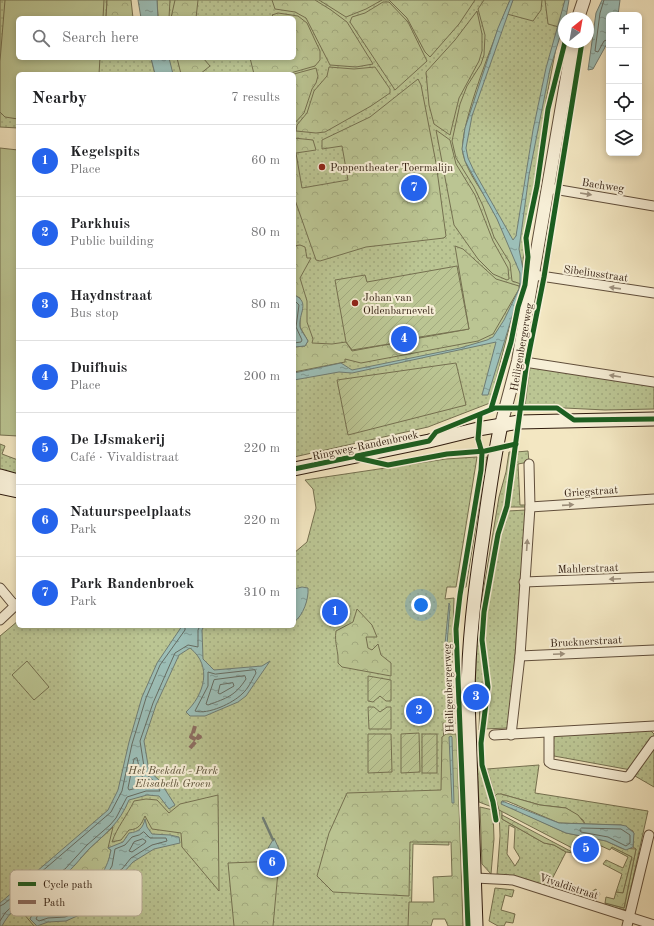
<!DOCTYPE html>
<html lang="en">
<head>
<meta charset="utf-8">
<style>
  :root { --surface:#fff; --page:#f2f2f2; --text:#202124; --muted:#757577; --line:#e0e0e0; --accent:#2563eb }
  body { margin:0; font-family:"Old Standard TT",serif; background:var(--page); color:var(--text) }
  .controls { position:absolute; right:12px; top:12px; display:grid; overflow:hidden; border-radius:6px; box-shadow:0 2px 6px #0003 }
  .controls button { width:36px; height:36px; display:grid; place-items:center; padding:0; border:0; border-bottom:1px solid var(--line); background:var(--surface); color:var(--text); font:20px sans-serif }
  .compass { position:absolute; left:558px; top:12px; width:36px; height:36px; border-radius:50%; background:var(--surface); box-shadow:0 2px 6px #0003; rotate:31deg }
  .you { position:absolute; left:421px; top:605px; width:14px; height:14px; margin:-10px; border:3px solid #fff; border-radius:50%; background:#1a73e8; box-shadow:0 0 0 6px #1a73e833 }
  .badge { display:grid; place-items:center; width:26px; height:26px; border-radius:50%; background:var(--accent); color:#fff; font-size:13px; font-weight:700 }
  .pin { position:absolute; translate:-50% -50%; border:2px solid #fff; box-shadow:0 1px 4px #0006 }
  .list { margin:0; padding:0; list-style:none }
  h2 { display:flex; justify-content:space-between; align-items:center; height:52px; margin:0; padding:0 16px; font-size:17px }
  h2 small { font-size:13px; font-weight:400; color:var(--muted) }
  .list li { display:grid; grid-template-columns:26px 1fr auto; gap:12px; align-items:center; box-sizing:border-box; height:72px; padding:0 16px; border-top:1px solid var(--line) }
  .list b { display:block; font-size:15px; white-space:nowrap }
  .list p { margin:0; font-size:13px; white-space:nowrap; color:var(--muted) }
  .list em { font-size:13px; font-style:normal; color:var(--muted) }
  .icon { flex:none; width:22px; height:22px; fill:none; stroke:currentColor; stroke-width:2; stroke-linecap:round; stroke-linejoin:round }
  .map { position:relative; flex:none; width:654px; height:926px; overflow:hidden }
  .search { position:absolute; background:var(--surface); box-shadow:0 2px 6px #0003; left:16px; top:16px; width:280px; height:44px; display:flex; align-items:center; gap:10px; box-sizing:border-box; padding:0 14px; border-radius:6px; color:var(--muted); font-size:15px }
  .panel { position:absolute; background:var(--surface); box-shadow:0 2px 6px #0003; left:16px; top:72px; width:280px; height:556px; border-radius:6px }
  .map>svg:first-child { display:block }
  .grass { fill:url(#grass-dots); stroke:#757050; fill-rule:evenodd }
  .forest { fill:url(#forest-crowns); stroke:#757050 }
  .garden { fill:url(#garden-furrows); stroke:#757050 }
  .pitch { fill:#bbc593; stroke:#757050 }
  .water { fill:url(#water-ripples); stroke:#707d74 }
  .lines { fill:none; stroke-linecap:round; stroke-linejoin:round }
  .shore { stroke:#666d63; stroke-width:1 }
  .stream { stroke:#707d74; stroke-width:2.5 }
  .minor-casing { stroke:#604e3b; stroke-width:11 }
  .tertiary-casing { stroke:#604e3b; stroke-width:14 }
  .secondary-casing { stroke:#2f1b0e; stroke-width:15 }
  .minor { stroke:#f7efd7; stroke-width:9 }
  .tertiary { stroke:#f7efd7; stroke-width:12 }
  .secondary { stroke:#f7efd7; stroke-width:13 }
  .quiet { stroke:#8d6e63; stroke-width:4; stroke-dasharray:8 4; stroke-linecap:butt }
  .cycleway-casing { stroke:#f7efd7; stroke-width:8 }
  .cycleway { stroke:#1b5e20; stroke-width:5 }
  .oneway { fill:#9d907d }
  .poi-dot { fill:#8f2418; stroke:#f7efd7; stroke-width:1.5 }
  .labels { text-anchor:middle; stroke-width:4; stroke-linejoin:round; paint-order:stroke }
  .poi-label { font-size:11px; fill:#2f1b0e; stroke:#f7efd7; text-anchor:start }
  .street-label { font-size:11px; fill:#2f1b0e; stroke:#f7efd7 }
  .park-label { font-size:11px; font-style:italic; fill:#594e36; stroke:#f7efd7 }
  .key { fill:#f7efd7; stroke:#bbaf9b; stroke-width:1 }
  .key-label { font-size:11px; fill:#2f1b0e }
</style>
</head>
<body>
<div class="map">
<svg width="654" height="926" viewBox="0 0 654 926">
  <defs>
    <pattern id="grass-dots" width="8" height="8" patternUnits="userSpaceOnUse"><rect width="8" height="8" fill="#bbc593"/><path d="M2 2h.1M6 6h.1" fill="none" stroke="#a1a97e" stroke-width="1.8" stroke-linecap="round"/></pattern>
    <pattern id="forest-crowns" width="20" height="18" patternUnits="userSpaceOnUse"><rect width="20" height="18" fill="#bbc593"/><path d="M2 6a3 3 0 1 1 6 0M12 15a3 3 0 1 1 6 0" fill="none" stroke="#a1a97e"/></pattern>
    <pattern id="garden-furrows" width="10" height="10" patternUnits="userSpaceOnUse"><rect width="10" height="10" fill="#bbc593"/><path d="M-1 1l2-2M0 10L10 0M9 11l2-2" fill="none" stroke="#a1a97e"/></pattern>
    <pattern id="water-ripples" width="26" height="14" patternUnits="userSpaceOnUse"><rect width="26" height="14" fill="#9cbfb8"/><path d="M2 4q2-2 4 0t4 0M15 11q2-2 4 0t4 0" fill="none" stroke="#809a94"/></pattern>
  </defs>
  <rect width="100%" height="100%" fill="#f3e7c2"/>
  <filter id="stains"><feTurbulence type="fractalNoise" baseFrequency=".005" numOctaves="4"/><feColorMatrix values="0 0 0 0 .2 0 0 0 0 .09 0 0 0 0 .02 0 0 0 .5 -.17"/></filter>
  <radialGradient id="worn" r=".72"><stop offset=".6" stop-color="#630" stop-opacity="0"/><stop offset="1" stop-color="#630" stop-opacity=".3"/></radialGradient>
  <g class="grass">
    <path d="M0 0H107L106 18H18V58H151L155 74H18V128L0 127Z"/>
    <path d="M151 0H565L546 101 519 289 490 403 428 427 294 457V74H170L166 58H294V18H154Z"/>
    <path d="M530 365 654 386V409L605 410 525 406Z"/>
    <path d="M0 444 5 446 2 454 18 460V478L0 473Z"/>
    <path d="M528 451 529 462 518 464 520 505H526V507H510L511 485 516 452Z"/>
    <path d="M509 452H513L505 504 496 531 481 623V648L487 686 481 729 479 730 480 699 478 698V695H475L477 629 499 497 506 472Z"/>
    <path d="M477 457 456 587H447L445 599 454 598 452 667 455 724 443 723 449 845 413 844 411 926H0V636L18 621V626H294V553L307 542 316 508 313 489 305 480 446 459Z"/>
    <path d="M487 457 466 587 463 588 483 458Z"/>
    <path d="M526 510 510 723 507 728 484 729 490 683 484 652 485 624 499 534 508 511Z"/>
    <path d="M650 730 654 734V737L631 770 554 756 552 753 551 738 555 735Z"/>
    <path d="M476 744H480L481 770 492 807 479 802Z"/>
    <path d="M654 746V787L635 776Z"/>
    <path d="M539 765 535 793 648 811 626 910 606 906 605 903 624 908 636 849 633 847V831L621 825 585 824 583 820 566 808 540 805 501 794 495 796 487 769Z"/>
    <path d="M499 810 502 811V819L544 843 554 845 566 852 549 885 597 898V900L594 902 497 875 500 836ZM509 825 515 828 514 848 520 858 515 866 507 854Z"/>
    <path d="M611 846 632 857 623 893 616 892 622 874 603 864 606 860 623 868 628 857 611 848Z"/>
    <path d="M495 888 514 890 512 897 505 895 501 910 515 914 513 923 506 922 504 926H498L489 921Z"/>
  </g>
  <g class="forest">
    <path d="M107 0H131L133 18H106Z"/>
    <path d="M157 0H170L169 18H158Z"/>
    <path d="M175 0H198L196 18H171Z"/>
    <path d="M272 0H315L331 10 347 22 373 64 356 67 330 65 306 18 295 12 275 9Z"/>
    <path d="M319 0H382L366 9 346 17Z"/>
    <path d="M389 0H475L459 24 430 57 425 52 407 18Z"/>
    <path d="M484 0H510C499 27 457 129 463 154 467 172 481 189 490 205 498 219 504 234 511 249 516 260 522 271 521 284L512 281 510 263 494 237 483 206 474 187 456 158 452 141 460 104 467 86 481 64 484 55 485 35 478 9Z"/>
    <path d="M513 0H542L541 10 533 21 507 14Z"/>
    <path d="M545 0H565L559 27 548 24Z"/>
    <path d="M383 2H389L408 22 427 61 395 90 350 22 352 17 365 13Z"/>
    <path d="M477 11 482 34V51L479 61 459 98 450 135 434 124 429 105 426 72 455 40Z"/>
    <path d="M278 13 298 16 307 23 320 51V60L315 66 287 74H254L250 58H294V18H272L273 16 272 15Z"/>
    <path d="M177 58H203L210 66 200 74H181Z"/>
    <path d="M329 67 354 69 375 67 390 89V93L371 106 325 132 316 133 296 131 297 125 307 113 314 91 327 76Z"/>
    <path d="M316 68 318 76 316 83 312 89 304 113 294 124V74Z"/>
    <path d="M418 79 421 85 436 163 446 236 444 238 366 247 320 261 316 260 295 200 294 138 313 140 316 150 296 153 302 188 348 180 342 146 322 149V140L370 117Z"/>
    <path d="M436 130 450 140 456 164 475 195 493 241 508 268 509 279 507 280 493 274 478 259 454 225Z"/>
    <path d="M300 245 305 247 307 258H311L300 278 307 301V322L313 339 312 343 332 344 346 342 352 351 395 343 396 348 414 344V339L469 329 455 246 463 249 496 279 519 286V289L493 334 478 341 361 363 345 359V362L294 372V347L305 346 308 341 300 327V298L294 295V246Z"/>
    <path d="M357 609 372 625 377 637H366L368 648 372 650 378 644 381 655 391 663V676L342 667 338 663C339 652 334 643 336 631L353 622Z"/>
    <path d="M446 734H456L457 744 463 926H448L445 919H433L431 926H408L409 902H434L433 877 452 876 451 842H410L409 896 333 892 317 876 329 833 347 793 441 790 442 737Z"/>
    <path d="M497 794H501L540 805 566 808 578 815 585 824 559 823 507 801H502L501 803 566 833 587 837 581 841 576 850 499 810 495 796Z"/>
    <path d="M218 795 219 891 182 847 181 833 152 829 145 816C141 824 140 829 129 830L121 840 112 842C117 827 127 816 134 801L146 799 157 800 169 813 180 804Z"/>
    <path d="M480 807 493 810 494 839 491 874 482 864Z"/>
    <path d="M502 815 574 853 566 852 554 845 544 843 502 819Z"/>
    <path d="M113 827 108 848 111 850 108 865 102 875 99 890 93 900 88 904 78 903 74 888 59 897 38 904 30 919 37 926H34L18 907 30 895 68 872 90 848Z"/>
    <path d="M589 837 606 841 621 848 636 849 624 908 605 903 606 897 614 899 616 892 623 893 632 857 612 847 610 850 599 845 597 847 587 843Z"/>
    <path d="M279 861 273 926H234L228 863Z"/>
    <path d="M551 881 561 887 566 881 572 884 574 888 587 894 596 889 600 894 597 898 591 896 590 898 548 885Z"/>
  </g>
  <g class="garden">
    <path d="M457 266 469 329 414 338 412 331 393 334 395 343 352 350 346 342 335 280 365 275 367 282Z"/>
    <path d="M456 363 466 405 348 435 337 380Z"/>
    <path d="M368 676 391 680V701H386L380 696 373 702 368 701Z"/>
    <path d="M368 707H374L380 712 387 707H391V729H369Z"/>
    <path d="M419 733 420 772 401 773V734Z"/>
    <path d="M368 734H391L392 772 368 773Z"/>
    <rect x="422" y="734" width="15" height="39"/>
  </g>
  <g class="pitch">
    <path d="M5 0H104L103 18H18V58H100L99 74H18V119L5 117 0 112V61Z"/>
    <path d="M0 148 18 150V436L0 435Z"/>
    <path d="M27 661 49 687 34 700 12 675Z"/>
  </g>
  <g class="water">
    <path d="M138 0H157L158 18H141Z"/>
    <path d="M510 0H513L472 116 466 148 468 158 474 171 513 240 516 236 533 130 546 68 565 0H569L566 17 550 69 529 175 519 249 523 269 522 284 488 395H482L496 342 352 373 339 372 294 380V373L341 363 352 370 460 348 487 340 493 337 504 320 520 287V273L497 219 465 161 462 149 465 128 498 28Z"/>
    <path d="M602 0H620L618 15H609V40L593 69 588 70 596 13Z"/>
    <path d="M151 58H169L173 74H155Z"/>
    <path d="M294 295C311 302 298 314 300 327 301 331 306 337 308 341L305 346 294 347Z"/>
    <path d="M302 587 308 588C309 599 303 616 294 622V589Z"/>
    <path d="M449 603 450 606 447 645 451 714H448L445 644Z"/>
    <path d="M182 626H204L202 630 203 659 214 670 262 666 270 661 246 696 238 702 205 716H190L186 712C204 695 213 666 190 648L179 655 156 705 144 741 149 771 159 780 175 805 169 809 159 796 147 795 129 800C119 824 107 832 89 849 82 856 76 865 68 872 46 890 16 899 2 926H0V903L108 810 118 790 129 742 142 697 157 663Z"/>
    <path d="M451 736 452 737 454 803H452L449 737Z"/>
    <path d="M502 801 559 823 621 825 626 826 634 833 633 847 626 850 606 841 566 833 501 804Z"/>
    <path d="M145 819 147 827 152 834 170 835 179 837 180 843 154 849 133 862 124 872 118 876 115 884 106 892 95 908 66 921 48 922 37 926 30 919 38 904 59 897 74 887 78 903 88 904C99 895 97 885 102 874 107 865 109 860 111 850L108 848 123 842 129 833C139 832 143 828 145 819Z"/>
    <path d="M274 838 279 849 276 860 266 857 267 850Z"/>
  </g>
  <g class="lines">
    <g class="shore">
      <path d="M604 0 600 13 595 51 598 52 604 41 609 39"/>
      <path d="M294 300 299 305 296 327 302 340 301 342 294 343"/>
      <path d="M255 670 256 673C252 680 248 689 242 694 233 703 208 715 195 711L208 686V672L215 674Z"/>
      <path d="M245 676 246 679C235 696 227 698 208 705L206 704 214 680Z"/>
      <path d="M233 683 234 686 220 694 218 693 220 685Z"/>
      <path d="M137 758 141 775 149 785 129 790 128 788 134 759Z"/>
      <path d="M582 828 621 829 630 835V843L626 846 608 837 581 832 580 830Z"/>
      <path d="M144 832 150 838H166L167 841 152 845 131 858 122 869 114 874 111 882 105 885 106 876 112 866 115 849 125 845 132 837 139 835Z"/>
      <path d="M143 839 146 841 145 843 132 852 129 851 134 842Z"/>
      <path d="M70 895 75 905 80 908 79 911 65 917 48 918 39 921 36 919 41 908 60 901Z"/>
      <path d="M67 903 70 907 69 910 64 912 53 911 54 909Z"/>
      <path d="M0 906 4 904 111 812 122 791 132 744 146 698 160 665 185 630V626"/>
      <path d="M0 921 5 913 27 892 65 869 87 845 110 825 116 818 127 797 146 791H160L156 783 145 773 140 741 153 703 175 653 188 645 198 647V630L200 626"/>
    </g>
    <path class="stream" d="M263 818 273 840"/>
    <defs>
      <g id="minor">
        <path d="M548 188 654 206"/>
        <path d="M534 275 654 293"/>
        <path d="M518 361 654 382"/>
        <path d="M530 507 654 499"/>
        <path d="M524 582 654 577"/>
        <path d="M0 588 15 606"/>
        <path d="M0 620 18 603"/>
        <path d="M520 656 654 650"/>
        <path d="M549 733V762L552 764 626 777 629 776 654 741"/>
        <path d="M494 735 654 726"/>
        <path d="M511 735 520 656 530 507 529 464"/>
        <path d="M475 878 513 880 654 925"/>
        <path d="M627 926 649 835"/>
      </g>
      <g id="tertiary">
        <path d="M578 18 584 0"/>
        <path d="M501 425 518 361 573 42"/>
      </g>
      <g id="secondary">
        <path d="M294 469 429 441 478 429 519 422 654 419"/>
        <path d="M0 476 18 481"/>
        <path d="M0 487 18 491"/>
        <path d="M476 926 468 699C468 644 475 590 483 536 488 499 493 461 501 425"/>
      </g>
    </defs>
    <use href="#minor" class="minor-casing"/>
    <use href="#tertiary" class="tertiary-casing"/>
    <use href="#secondary" class="secondary-casing"/>
    <use href="#minor" class="minor"/>
    <use href="#tertiary" class="tertiary"/>
    <use href="#secondary" class="secondary"/>
    <path class="quiet" d="M190 748 197 740 191 737 192 735 198 738 200 737 193 733 195 726"/>
    <defs>
      <g id="cycleway">
        <path d="M491 409 511 342 518 307 525 285 528 257 526 238 537 186 548 109 565 42"/>
        <path d="M357 458 388 465 447 454 485 451 516 444"/>
        <path d="M294 469 429 441 436 432 495 408H557L574 420 654 419"/>
        <path d="M496 820 493 802 482 765 481 743 488 687 482 640 484 612 498 534 507 506 526 368 544 277 582 42"/>
        <path d="M468 926 456 629 460 595 481 470 482 453 478 439 480 415"/>
      </g>
    </defs>
    <use href="#cycleway" class="cycleway-casing"/>
    <use href="#cycleway" class="cycleway"/>
  </g>
  <defs><path id="oneway-solid" d="M-6-.8H1V-3.2L6.5 0L1 3.2V.8H-6Z"/></defs>
  <g class="oneway">
    <use href="#oneway-solid" transform="translate(586 194) rotate(9)"/>
    <use href="#oneway-solid" transform="translate(615 288) rotate(-172)"/>
    <use href="#oneway-solid" transform="translate(615 376) rotate(-171)"/>
    <use href="#oneway-solid" transform="translate(568 505) rotate(-4)"/>
    <use href="#oneway-solid" transform="translate(527 545) rotate(-86)"/>
    <use href="#oneway-solid" transform="translate(615 579) rotate(178)"/>
    <use href="#oneway-solid" transform="translate(559 654) rotate(-3)"/>
  </g>
  <g class="poi-dot">
    <circle cx="322" cy="167" r="4"/>
    <circle cx="355" cy="303" r="4"/>
  </g>
  <g class="labels">
    <g class="poi-label">
      <text x="330" y="171">Poppentheater Toermalijn</text>
      <text x="363" y="301">Johan van<tspan x="363" dy="13">Oldenbarnevelt</tspan></text>
    </g>
    <g class="street-label">
      <text transform="translate(603 185) rotate(9)" y="4">Bachweg</text>
      <text transform="translate(596 273) rotate(8)" y="4">Sibeliusstraat</text>
      <text transform="translate(521 347) rotate(-80)" y="4">Heiligenbergerweg</text>
      <text transform="translate(365 445) rotate(-12)" y="4">Ringweg-Randenbroek</text>
      <text transform="translate(591 491) rotate(-4)" y="4">Griegstraat</text>
      <text transform="translate(588 568) rotate(-2)" y="4">Mahlerstraat</text>
      <text transform="translate(586 641) rotate(-3)" y="4">Brucknerstraat</text>
      <text transform="translate(448 688) rotate(-92)" y="4">Heiligenbergerweg</text>
      <text transform="translate(569 886) rotate(18)" y="4">Vivaldistraat</text>
    </g>
    <g class="park-label">
      <text x="173" y="774">Het Beekdal - Park<tspan x="173" dy="13">Elisabeth Groen</tspan></text>
    </g>
  </g>
  <rect x="10" y="870" width="132" height="46" rx="6" class="key"/>
  <rect x="18" y="882" width="18" height="4" fill="#1b5e20"/>
  <rect x="18" y="900" width="18" height="4" fill="#8d6e63"/>
  <g class="key-label">
    <text x="43" y="888">Cycle path</text>
    <text x="43" y="906">Path</text>
  </g>
  <rect width="100%" height="100%" filter="url(#stains)"/>
  <rect width="100%" height="100%" fill="url(#worn)"/>
</svg>
<div class="controls">
<button>+</button>
<button>−</button>
<button><svg class="icon" aria-label="locate" viewBox="0 0 24 24"><circle cx="12" cy="12" r="6"/><path d="M12 2v4M12 18v4M2 12h4M18 12h4"/></svg></button>
<button><svg class="icon" aria-label="layers" viewBox="0 0 24 24"><path d="M12 4l9 5-9 5-9-5zM3 14l9 5 9-5"/></svg></button>
</div>
<svg class="compass" viewBox="-18 -18 36 36"><path d="M0-13l5 13h-10z" fill="#e53935"/><path d="M0 13l5-13h-10z" fill="#757577"/></svg>
<div class="you"></div>
<div class="pin badge" style="left:335px;top:612px">1</div>
<div class="pin badge" style="left:419px;top:711px">2</div>
<div class="pin badge" style="left:476px;top:697px">3</div>
<div class="pin badge" style="left:404px;top:339px">4</div>
<div class="pin badge" style="left:586px;top:849px">5</div>
<div class="pin badge" style="left:272px;top:863px">6</div>
<div class="pin badge" style="left:414px;top:188px">7</div>
<div class="search"><svg class="icon" aria-label="search" viewBox="0 0 24 24"><circle cx="10" cy="10" r="6"/><path d="M15 15l6 6"/></svg>Search here</div>
<section class="panel">
<h2>Nearby<small>7 results</small></h2>
<ul class="list">
<li><span class="badge">1</span><div><b>Kegelspits</b><p>Place</p></div><em>60 m</em></li>
<li><span class="badge">2</span><div><b>Parkhuis</b><p>Public building</p></div><em>80 m</em></li>
<li><span class="badge">3</span><div><b>Haydnstraat</b><p>Bus stop</p></div><em>80 m</em></li>
<li><span class="badge">4</span><div><b>Duifhuis</b><p>Place</p></div><em>200 m</em></li>
<li><span class="badge">5</span><div><b>De IJsmakerij</b><p>Café · Vivaldistraat</p></div><em>220 m</em></li>
<li><span class="badge">6</span><div><b>Natuurspeelplaats</b><p>Park</p></div><em>220 m</em></li>
<li><span class="badge">7</span><div><b>Park Randenbroek</b><p>Park</p></div><em>310 m</em></li>
</ul>
</section>
</div>
</body>
</html>
